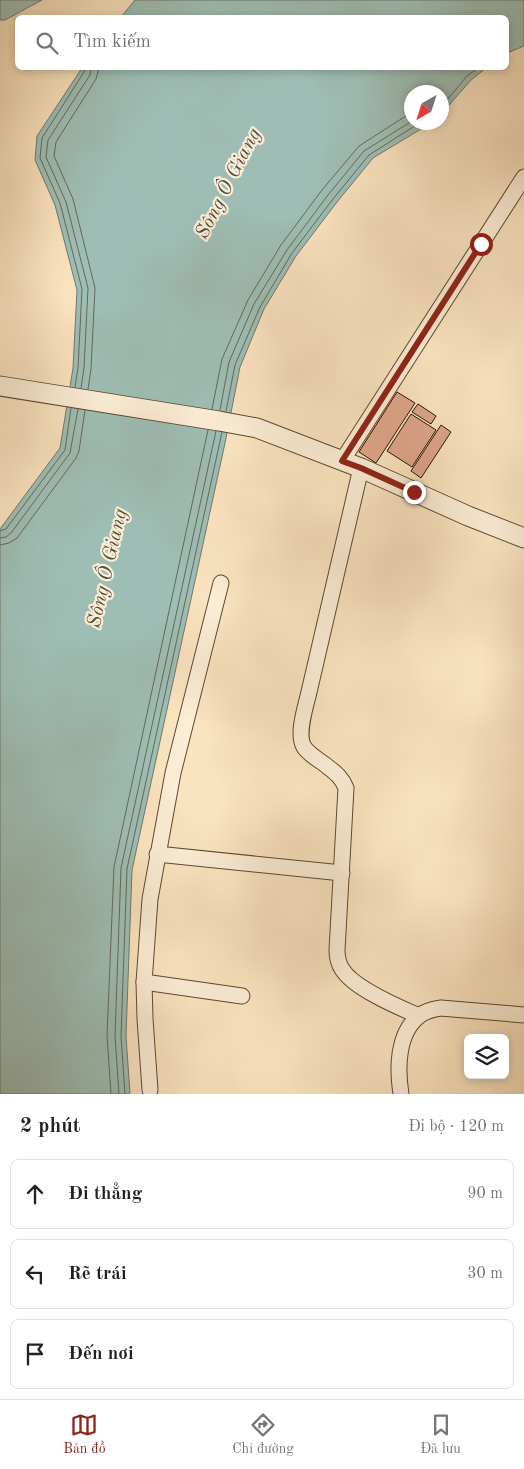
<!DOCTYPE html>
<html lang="vi">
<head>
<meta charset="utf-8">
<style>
  :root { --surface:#fff; --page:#f6f6f6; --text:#202124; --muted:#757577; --line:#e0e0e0; --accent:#8f2418 }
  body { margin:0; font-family:"Old Standard TT",serif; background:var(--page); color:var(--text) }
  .controls { position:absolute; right:15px; bottom:15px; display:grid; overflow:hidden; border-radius:8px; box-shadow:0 2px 8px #0003 }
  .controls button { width:45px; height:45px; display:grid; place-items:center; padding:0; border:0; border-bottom:1px solid var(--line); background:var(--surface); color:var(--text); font:25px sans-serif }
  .compass { position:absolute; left:404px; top:85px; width:45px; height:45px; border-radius:50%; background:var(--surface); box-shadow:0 2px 8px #0003; rotate:219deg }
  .stop { position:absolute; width:15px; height:15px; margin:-11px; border:4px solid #8f2418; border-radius:50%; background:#fff }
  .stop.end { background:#8f2418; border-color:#fff; box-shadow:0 1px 5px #0008 }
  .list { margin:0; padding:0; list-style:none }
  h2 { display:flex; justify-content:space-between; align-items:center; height:65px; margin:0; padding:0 20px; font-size:21px }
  h2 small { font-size:16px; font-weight:400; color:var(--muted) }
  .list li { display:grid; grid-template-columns:32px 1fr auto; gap:15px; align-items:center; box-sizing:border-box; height:70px; margin:0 10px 10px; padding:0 10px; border:1px solid var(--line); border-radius:8px }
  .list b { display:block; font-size:19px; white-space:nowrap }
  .list em { font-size:16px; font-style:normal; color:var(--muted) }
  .icon { flex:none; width:28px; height:28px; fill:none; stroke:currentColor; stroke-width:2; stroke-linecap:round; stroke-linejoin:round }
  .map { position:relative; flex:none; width:524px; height:1094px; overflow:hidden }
  .search { position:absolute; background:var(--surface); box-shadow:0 2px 8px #0003; left:15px; right:15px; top:15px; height:55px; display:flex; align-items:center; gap:12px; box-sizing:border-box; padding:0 18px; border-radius:8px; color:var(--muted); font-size:19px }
  .sheet { height:305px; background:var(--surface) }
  nav { display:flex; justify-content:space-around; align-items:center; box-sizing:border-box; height:70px; border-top:1px solid var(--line); background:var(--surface); font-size:14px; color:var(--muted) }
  nav a { display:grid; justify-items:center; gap:2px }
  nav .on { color:var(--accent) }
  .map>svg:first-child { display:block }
  .water { fill:#9ebeb5; stroke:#6e7a6d }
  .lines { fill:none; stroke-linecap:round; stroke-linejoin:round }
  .shore { stroke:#62695b; stroke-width:1 }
  .building { fill:#dfa58a; stroke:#271401 }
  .minor-casing { stroke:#5c4831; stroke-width:17 }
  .tertiary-casing { stroke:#5c4831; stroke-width:21 }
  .minor { stroke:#fcedd6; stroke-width:15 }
  .tertiary { stroke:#fcedd6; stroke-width:19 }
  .route { stroke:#8f2418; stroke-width:6 }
  .labels { text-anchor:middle; stroke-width:4.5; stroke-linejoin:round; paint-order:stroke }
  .water-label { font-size:20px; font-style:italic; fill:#515040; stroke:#fcedd6 }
</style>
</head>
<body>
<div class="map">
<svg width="524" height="1094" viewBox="0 0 524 1094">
  <rect width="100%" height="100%" fill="#fae4c0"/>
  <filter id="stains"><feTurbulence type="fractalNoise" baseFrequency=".004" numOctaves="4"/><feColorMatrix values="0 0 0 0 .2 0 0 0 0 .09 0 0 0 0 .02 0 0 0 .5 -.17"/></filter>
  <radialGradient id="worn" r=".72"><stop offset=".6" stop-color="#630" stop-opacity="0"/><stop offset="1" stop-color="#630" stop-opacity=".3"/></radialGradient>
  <g class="water">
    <path d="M0 0H42L5 20H0Z"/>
    <path d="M135 0H524V46L507 53 506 18 121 17Z"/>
    <path d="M82 68H486L471 80 442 113V92H412V122L431 123 373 158 337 202 296 256 264 309 240 367 225 443 132 870 126 1036 130 1094H0V529L60 448 73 368 77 290 55 205 35 160 37 136Z"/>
  </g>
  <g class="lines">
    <g class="shore">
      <path d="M442 106 467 76 478 68"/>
      <path d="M75 387 78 368 82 289 60 203 40 158 42 138 84 72 85 68"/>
      <path d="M81 388 84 368 88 288 66 202 46 157 48 140 90 75 91 68"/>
      <path d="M88 389 91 369 95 288 73 199 54 156 56 142 96 79 99 68"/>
      <path d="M212 409 222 359 248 300 281 245 322 190 359 146 412 112"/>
      <path d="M220 410 229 362 254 304 287 250 328 195 364 151 412 121"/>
      <path d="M226 411 235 365 260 307 292 253 333 199 369 155 421 122"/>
      <path d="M0 531 6 529 65 450 71 408"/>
      <path d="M0 538 6 537 11 533 70 453 78 409"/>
      <path d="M0 545 9 543 17 538 76 458 79 451 85 410"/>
      <path d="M111 1094 107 1035 114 867 208 430"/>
      <path d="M119 1094 115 1036 121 868 216 431"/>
      <path d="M125 1094 121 1036 127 869 222 432"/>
    </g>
  </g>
  <g class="building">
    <path d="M397 392 415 403 376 463 359 452Z"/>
    <path d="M418 404 436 416 431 424 412 412Z"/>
    <path d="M411 414 436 430 412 467 387 451Z"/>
    <path d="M441 425 451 432 421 478 411 471Z"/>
  </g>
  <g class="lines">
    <defs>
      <g id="minor">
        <path d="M342 461 524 177"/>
        <path d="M361 468 309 692C306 706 296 734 304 747 309 755 321 761 328 767 336 773 342 778 346 788L337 950C337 956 338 963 342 969 353 988 398 1007 419 1016"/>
        <path d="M157 854 342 873"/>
        <path d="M144 982 242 996"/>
        <path d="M150 1090 145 1019 144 982 150 899 173 773 221 583"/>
        <path d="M401 1094C397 1069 397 1033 419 1016 425 1011 434 1009 441 1008L524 1015"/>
      </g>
      <path id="tertiary" d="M0 386 219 421 257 428 361 468 468 516 524 538"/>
    </defs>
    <use href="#minor" class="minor-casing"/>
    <use href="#tertiary" class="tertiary-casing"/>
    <use href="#minor" class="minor"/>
    <use href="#tertiary" class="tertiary"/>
  </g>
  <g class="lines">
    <path class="route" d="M414 492 361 468 342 461 481 244"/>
  </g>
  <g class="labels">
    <g class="water-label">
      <text transform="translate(227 183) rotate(-63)" y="7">Sông Ô Giang</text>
      <text transform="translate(106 568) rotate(-77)" y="7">Sông Ô Giang</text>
    </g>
  </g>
  <rect width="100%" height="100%" filter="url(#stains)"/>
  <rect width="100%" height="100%" fill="url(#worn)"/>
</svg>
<div class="controls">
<button><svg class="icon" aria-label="layers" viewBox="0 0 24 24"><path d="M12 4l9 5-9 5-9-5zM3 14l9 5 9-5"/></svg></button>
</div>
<svg class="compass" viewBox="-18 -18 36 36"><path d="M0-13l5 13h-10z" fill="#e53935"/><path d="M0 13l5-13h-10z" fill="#757577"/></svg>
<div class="stop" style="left:481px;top:244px"></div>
<div class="stop end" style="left:414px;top:492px"></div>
<div class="search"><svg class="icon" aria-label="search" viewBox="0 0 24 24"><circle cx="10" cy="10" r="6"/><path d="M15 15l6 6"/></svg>Tìm kiếm</div>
</div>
<section class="sheet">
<h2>2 phút<small>Đi bộ · 120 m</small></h2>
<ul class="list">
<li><svg class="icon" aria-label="ahead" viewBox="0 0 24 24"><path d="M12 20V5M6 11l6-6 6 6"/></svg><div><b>Đi thẳng</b></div><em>90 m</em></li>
<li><svg class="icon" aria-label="left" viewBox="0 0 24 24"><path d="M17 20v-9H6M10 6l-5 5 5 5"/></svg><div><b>Rẽ trái</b></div><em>30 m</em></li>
<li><svg class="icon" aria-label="arrive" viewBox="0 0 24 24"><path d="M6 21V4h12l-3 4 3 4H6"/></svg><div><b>Đến nơi</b></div></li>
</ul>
</section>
<nav>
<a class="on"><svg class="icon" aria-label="map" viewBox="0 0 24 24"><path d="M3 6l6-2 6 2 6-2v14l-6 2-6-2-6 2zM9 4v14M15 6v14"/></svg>Bản đồ</a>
<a><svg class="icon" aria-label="directions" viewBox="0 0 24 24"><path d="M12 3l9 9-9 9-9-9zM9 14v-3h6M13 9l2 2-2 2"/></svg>Chỉ đường</a>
<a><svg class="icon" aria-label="saved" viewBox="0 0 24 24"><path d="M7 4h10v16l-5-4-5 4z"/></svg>Đã lưu</a>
</nav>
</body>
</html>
